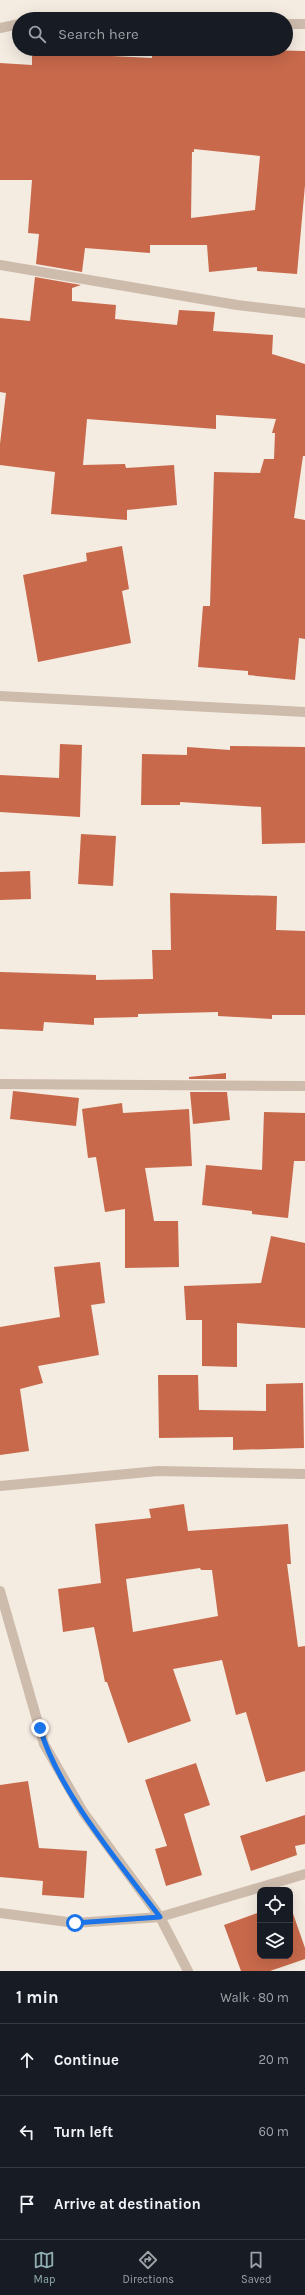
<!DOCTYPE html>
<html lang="en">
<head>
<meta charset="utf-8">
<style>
  :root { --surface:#171b24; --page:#242831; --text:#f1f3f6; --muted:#9ea1a6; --line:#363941; --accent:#92aeb2 }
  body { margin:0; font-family:Karla,sans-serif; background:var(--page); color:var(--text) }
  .controls { position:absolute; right:12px; bottom:12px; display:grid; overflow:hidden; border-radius:8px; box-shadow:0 4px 16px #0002 }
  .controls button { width:36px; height:36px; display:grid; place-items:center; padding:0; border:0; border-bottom:1px solid var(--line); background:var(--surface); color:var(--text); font:20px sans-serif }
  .stop { position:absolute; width:12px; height:12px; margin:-9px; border:3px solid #1a73e8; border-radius:50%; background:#fff }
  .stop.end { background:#1a73e8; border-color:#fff; box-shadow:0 1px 4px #0008 }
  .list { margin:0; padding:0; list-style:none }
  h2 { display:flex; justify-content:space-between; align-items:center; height:52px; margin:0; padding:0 16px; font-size:17px }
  h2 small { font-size:13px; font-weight:400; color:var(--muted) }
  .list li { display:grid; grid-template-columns:26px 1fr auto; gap:12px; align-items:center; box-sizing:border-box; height:72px; padding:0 16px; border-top:1px solid var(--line) }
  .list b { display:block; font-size:15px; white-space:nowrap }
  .list em { font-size:13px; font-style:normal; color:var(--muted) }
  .icon { flex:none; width:22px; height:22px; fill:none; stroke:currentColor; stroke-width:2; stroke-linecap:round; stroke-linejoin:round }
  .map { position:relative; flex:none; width:305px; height:1971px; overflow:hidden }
  .search { position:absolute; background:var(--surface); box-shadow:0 4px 16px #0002; left:12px; right:12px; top:12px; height:44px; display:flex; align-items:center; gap:10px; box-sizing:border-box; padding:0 14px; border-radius:22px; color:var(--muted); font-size:15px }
  .sheet { height:268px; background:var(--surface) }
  nav { display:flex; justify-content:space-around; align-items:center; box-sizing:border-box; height:56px; border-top:1px solid var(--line); background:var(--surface); font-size:11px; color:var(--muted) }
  nav a { display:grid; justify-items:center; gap:2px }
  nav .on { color:var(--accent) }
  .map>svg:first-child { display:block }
  .building { fill:#c8694b; fill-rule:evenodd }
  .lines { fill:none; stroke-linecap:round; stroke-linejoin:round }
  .minor { stroke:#cdbbac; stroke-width:10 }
  .route { stroke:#1a73e8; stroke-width:5 }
</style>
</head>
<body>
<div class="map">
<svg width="305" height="1971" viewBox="0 0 305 1971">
  <rect width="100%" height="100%" fill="#f4ebe1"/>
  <g class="building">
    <path d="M215 49 305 51V185L297 274 257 271V267L209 272 207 245H150V253L85 248 82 272 36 264 39 234 28 233 32 180H0V63L32 65V56L71 54 152 58V52L215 51ZM194 149 260 156 255 210 191 218 192 152H194Z"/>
    <path d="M35 277 81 285 72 288V301L116 305 115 319 177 325 179 310 215 312 213 331 273 335 272 354 305 364V456H303L294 518 305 520V639L299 638 295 680 248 675V671L198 667 203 606H210L214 472 260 473 264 459H274L275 433H272L276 419 216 415V429L87 419 83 465 125 464 126 468 174 465 177 505 127 510V520L51 514 55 472 0 465V444L6 393 0 392V318L30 321Z"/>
    <path d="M122 546 129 589 122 591 131 643 38 662 23 575 87 561 86 553Z"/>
    <path d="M60 744 82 745 80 817 0 812V775L59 778Z"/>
    <path d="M230 746 305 747V843L262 844 261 807 180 802V805H141L142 754 187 755V747L230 750Z"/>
    <path d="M81 834 116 836 113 886 78 884Z"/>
    <path d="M30 871 31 899 0 900V872Z"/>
    <path d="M170 893 277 896 276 930 305 931V1015H272V1019L218 1016V1012L138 1014V1017L94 1018V1025L44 1022 43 1031 0 1029V972L96 975V980L153 979 152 950H171Z"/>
    <path d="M226 1073V1079H189V1077Z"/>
    <path d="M13 1091 79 1098 76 1126 10 1119Z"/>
    <path d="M190 1092H227L230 1120 193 1124Z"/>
    <path d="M122 1103 123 1113 189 1109 192 1166 145 1168 154 1221H178L179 1267 125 1268V1209L105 1212 96 1157 88 1158 82 1109Z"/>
    <path d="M264 1112 305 1113V1161H294L288 1218 252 1214V1211L202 1205 206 1165 262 1170Z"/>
    <path d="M271 1236 305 1243V1328L237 1323V1367L202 1366V1320H186L184 1286 261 1283Z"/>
    <path d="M100 1262 105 1303 91 1305 99 1355 38 1366 43 1383 20 1389 29 1451 0 1455V1327L60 1317 54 1267Z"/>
    <path d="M158 1375H198L199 1410 266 1411V1384L303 1383 304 1448 233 1450V1437L159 1438Z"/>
    <path d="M184 1504 188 1531 288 1524 291 1564H287L298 1647 305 1646V1771L266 1782 246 1712 236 1715 222 1660 173 1669 191 1721 128 1743 107 1682H105L94 1627 63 1632 58 1589 101 1583 95 1524 151 1518 149 1509ZM200 1568 201 1570H212L218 1616 133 1632 126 1579Z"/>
    <path d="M196 1763 210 1805 184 1814 202 1875 166 1886 155 1849 167 1846 145 1780Z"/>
    <path d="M28 1781 39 1848 87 1851 84 1898 42 1895 43 1881 0 1877V1785Z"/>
    <path d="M305 1815V1844L295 1846 297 1855 251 1871 240 1836Z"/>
    <path d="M290 1905 305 1948V1959L270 1971H241L224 1925 260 1912V1956H290Z"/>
  </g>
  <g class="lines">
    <g class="minor">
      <path d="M286 24H305"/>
      <path d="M0 28 19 24"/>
      <path d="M0 265 237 305 305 313"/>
      <path d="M0 696 305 712"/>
      <path d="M0 1084 305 1086"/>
      <path d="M0 1486 158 1471 305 1474"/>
      <path d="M0 1591 44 1744 83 1812 160 1917 188 1971"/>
      <path d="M0 1913 75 1923 160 1917 305 1874"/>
    </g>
  </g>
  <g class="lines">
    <path class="route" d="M40 1728C58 1791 120 1864 160 1917L75 1923"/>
  </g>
</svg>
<div class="controls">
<button><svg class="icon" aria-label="locate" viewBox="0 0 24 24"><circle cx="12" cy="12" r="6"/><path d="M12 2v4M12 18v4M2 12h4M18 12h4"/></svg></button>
<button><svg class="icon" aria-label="layers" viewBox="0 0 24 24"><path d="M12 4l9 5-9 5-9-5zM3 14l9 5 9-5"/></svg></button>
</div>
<div class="stop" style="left:75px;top:1923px"></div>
<div class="stop end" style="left:40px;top:1728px"></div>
<div class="search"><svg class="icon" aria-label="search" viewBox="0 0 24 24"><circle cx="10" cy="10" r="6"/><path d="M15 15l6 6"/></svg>Search here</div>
</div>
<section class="sheet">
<h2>1 min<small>Walk · 80 m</small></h2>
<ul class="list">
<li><svg class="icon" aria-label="ahead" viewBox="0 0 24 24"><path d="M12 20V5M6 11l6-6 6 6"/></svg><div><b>Continue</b></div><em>20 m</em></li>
<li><svg class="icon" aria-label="left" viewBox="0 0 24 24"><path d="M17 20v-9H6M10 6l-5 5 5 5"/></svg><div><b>Turn left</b></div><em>60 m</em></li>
<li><svg class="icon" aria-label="arrive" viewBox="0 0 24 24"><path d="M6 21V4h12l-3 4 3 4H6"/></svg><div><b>Arrive at destination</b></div></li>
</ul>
</section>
<nav>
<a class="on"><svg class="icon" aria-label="map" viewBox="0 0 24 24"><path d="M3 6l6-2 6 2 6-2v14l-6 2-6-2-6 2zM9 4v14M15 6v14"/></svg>Map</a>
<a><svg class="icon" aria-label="directions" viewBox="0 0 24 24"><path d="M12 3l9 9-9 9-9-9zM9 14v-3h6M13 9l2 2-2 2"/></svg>Directions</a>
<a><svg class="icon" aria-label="saved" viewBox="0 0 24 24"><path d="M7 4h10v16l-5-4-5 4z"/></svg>Saved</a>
</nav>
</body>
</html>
